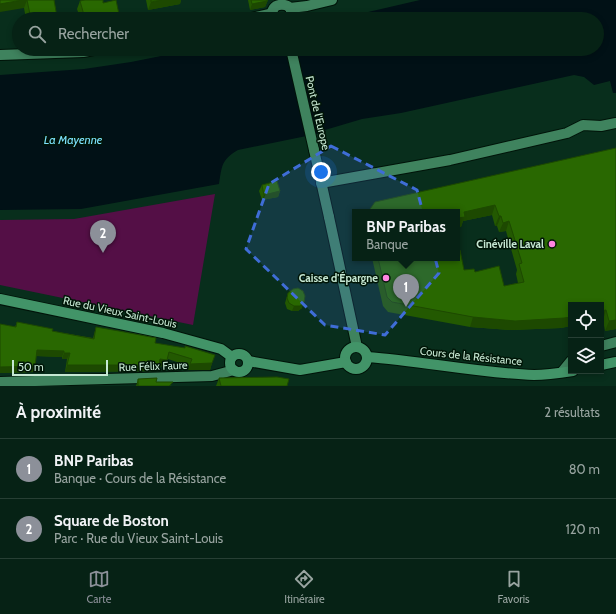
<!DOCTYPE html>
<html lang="fr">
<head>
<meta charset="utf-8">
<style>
  :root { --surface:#062215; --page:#142f22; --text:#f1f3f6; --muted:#98a4a0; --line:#273f34; --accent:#8c9099 }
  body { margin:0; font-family:Cabin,sans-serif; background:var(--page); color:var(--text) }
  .controls { position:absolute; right:12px; bottom:12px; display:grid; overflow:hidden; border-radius:0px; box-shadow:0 2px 6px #0003 }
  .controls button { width:36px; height:36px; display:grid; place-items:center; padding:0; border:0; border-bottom:1px solid var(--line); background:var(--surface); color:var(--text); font:20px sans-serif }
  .scale { position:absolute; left:12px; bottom:10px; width:96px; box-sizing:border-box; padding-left:4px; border:2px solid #c6e8d3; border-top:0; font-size:11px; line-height:14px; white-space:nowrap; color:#c6e8d3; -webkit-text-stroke:3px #001507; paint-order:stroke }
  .you { position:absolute; left:321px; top:172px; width:14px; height:14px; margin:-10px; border:3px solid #fff; border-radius:50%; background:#1a73e8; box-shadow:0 0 0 6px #1a73e833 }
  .badge { display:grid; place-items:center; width:26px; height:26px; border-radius:50%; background:var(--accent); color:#fff; font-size:13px; font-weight:700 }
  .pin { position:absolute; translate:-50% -33px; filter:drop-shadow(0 1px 2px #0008) }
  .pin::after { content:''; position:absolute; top:21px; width:14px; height:12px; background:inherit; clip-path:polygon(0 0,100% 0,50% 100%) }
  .popup { position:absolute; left:352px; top:209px; width:108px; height:52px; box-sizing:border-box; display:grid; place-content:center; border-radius:0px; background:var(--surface); filter:drop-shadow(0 1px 3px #0005); font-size:13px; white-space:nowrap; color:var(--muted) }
  .popup b { font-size:15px; color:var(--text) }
  .popup::after { content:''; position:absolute; left:50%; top:100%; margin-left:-8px; border:8px solid transparent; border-top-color:var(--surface) }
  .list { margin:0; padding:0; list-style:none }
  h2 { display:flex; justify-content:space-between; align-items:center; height:52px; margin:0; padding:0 16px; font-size:17px }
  h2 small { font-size:13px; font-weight:400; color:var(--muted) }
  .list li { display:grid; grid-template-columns:26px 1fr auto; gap:12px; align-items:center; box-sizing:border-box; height:60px; padding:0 16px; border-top:1px solid var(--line) }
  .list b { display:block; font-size:15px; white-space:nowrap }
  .list p { margin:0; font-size:13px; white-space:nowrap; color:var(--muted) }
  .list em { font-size:13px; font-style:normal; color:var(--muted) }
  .icon { flex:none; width:22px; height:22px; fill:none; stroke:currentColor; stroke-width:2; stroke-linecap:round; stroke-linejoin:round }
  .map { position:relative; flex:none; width:616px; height:386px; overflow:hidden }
  .search { position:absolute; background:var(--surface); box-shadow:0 2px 6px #0003; left:12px; right:12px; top:12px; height:44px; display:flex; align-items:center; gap:10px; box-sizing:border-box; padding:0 14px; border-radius:22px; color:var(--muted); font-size:15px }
  .sheet { height:172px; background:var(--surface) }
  nav { display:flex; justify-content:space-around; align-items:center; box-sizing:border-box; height:56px; border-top:1px solid var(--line); background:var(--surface); font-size:11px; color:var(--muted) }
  nav a { display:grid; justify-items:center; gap:2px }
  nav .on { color:var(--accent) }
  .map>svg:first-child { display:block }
  .green { fill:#540f46 }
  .water { fill:#011116 }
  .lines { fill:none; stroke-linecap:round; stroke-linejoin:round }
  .minor-casing { stroke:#011409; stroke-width:12 }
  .tertiary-casing { stroke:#011409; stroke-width:12 }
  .secondary-casing { stroke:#011409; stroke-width:12 }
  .minor { stroke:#3f835e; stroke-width:10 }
  .tertiary { stroke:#3f835e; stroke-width:10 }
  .secondary { stroke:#429468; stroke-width:10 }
  .wall { fill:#235901 }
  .shaded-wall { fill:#1d4901 }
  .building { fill:#296801; stroke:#1d4901 }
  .marked { fill:#3f6dd7; fill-opacity:0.2; stroke:#3f6dd7; stroke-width:3; stroke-dasharray:8 5; stroke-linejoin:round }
  .poi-dot { fill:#fe85e0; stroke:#001507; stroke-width:1.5 }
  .labels { text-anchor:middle; stroke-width:3; stroke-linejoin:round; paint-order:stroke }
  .street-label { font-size:11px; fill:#c6e8d3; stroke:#001507 }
  .poi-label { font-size:11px; font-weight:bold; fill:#c6e8d3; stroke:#001507; text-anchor:end }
  .water-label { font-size:12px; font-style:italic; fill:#7de2fe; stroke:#001507 }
</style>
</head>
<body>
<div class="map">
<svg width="616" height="386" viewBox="0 0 616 386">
  <rect width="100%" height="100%" fill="#082e1c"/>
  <path class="green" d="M215 194 193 325 0 285V220L74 219Z"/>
  <path class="water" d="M420 0H616V93H613L610 81 594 85 584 77 574 75 401 113 362 119 325 130 326 132 238 150C221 160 222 166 219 184L81 209 0 210V75L84 69 131 62 196 49H597V19H338Z"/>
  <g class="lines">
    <defs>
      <g id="minor">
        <path d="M314 150 329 217"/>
        <path d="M321 183 450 160 567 133 583 125 601 126 616 123"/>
        <path d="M0 382 212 376 234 370"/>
      </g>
      <g id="tertiary">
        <path d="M290 8 307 6 332 0"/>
        <path d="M247 19 273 13"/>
        <path d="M275 19C262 0 302 0 288 19"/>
        <path d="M291 49 314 150"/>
        <path d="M0 55 83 52 99 49"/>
        <path d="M329 217 357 347"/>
        <path d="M601 346 616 342"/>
        <path d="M562 372 571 361"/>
      </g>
      <g id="secondary">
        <path d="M0 299 163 333 221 349 232 357"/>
        <circle cx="356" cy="358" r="11"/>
        <circle cx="239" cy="363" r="9"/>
        <path d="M367 357C423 361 478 373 534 375 547 375 560 373 573 371"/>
        <path d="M248 361 300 370 346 362"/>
        <path d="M601 365 616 362"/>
      </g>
    </defs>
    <use href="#minor" class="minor-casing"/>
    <use href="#tertiary" class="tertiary-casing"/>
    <use href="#secondary" class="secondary-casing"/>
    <use href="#minor" class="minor"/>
    <use href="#tertiary" class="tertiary"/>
    <use href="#secondary" class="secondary"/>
  </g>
  <g class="wall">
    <path d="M0 0H54L57 17 79 15 77 9 80 1 83 0H103V3L120 19H26L24 8Z"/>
    <path d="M146 0H181L180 4 148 10Z"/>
    <path d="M248 0H268L265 7 250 10Z"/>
    <path d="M19 32V45L18 36Z"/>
    <path d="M616 148V329L605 331 603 320 571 305V326L561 328 511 330 470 327 388 312 383 306 372 258H457L464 270 475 272 504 286 518 283 516 274 517 270 506 231 499 232 497 226H495L492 215 463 221 461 227 457 212Z"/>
    <path d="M262 185 280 191 278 197 262 200 259 191Z"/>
    <path d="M288 293 302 308 298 311H292L287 309 285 303Z"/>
    <path d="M17 322 52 331 93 338 96 327 155 343 212 363 210 370H188L189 366 168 359 165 367 159 366 157 371 65 372 67 359H62V357L36 356 35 366 33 372 0 373V324L15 327Z"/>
    <path d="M219 378 287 386H216Z"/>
    <path d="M138 379 156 382 172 386H136Z"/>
  </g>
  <g class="shaded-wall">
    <path d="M22 0H27L24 8 0 12V4Z"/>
    <path d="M162 0H181L180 4 148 10 151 2Z"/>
    <path d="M268 0 265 7 250 10 252 4Z"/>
    <path d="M280 191 278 197 262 200 264 195Z"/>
    <path d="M495 205 492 215 463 221 461 227H457V218L464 212Z"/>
    <path d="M499 216H501L497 226H495Z"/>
    <path d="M509 221 506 231 499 232 503 223Z"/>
    <path d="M304 302 302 308 298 311H292L294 306Z"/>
    <path d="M606 310 603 320H601V311Z"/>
    <path d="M473 317H571V326L561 328 511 330 470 327Z"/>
    <path d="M616 320V329L605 331 609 321Z"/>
    <path d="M37 350 64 351 62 357 35 356Z"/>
    <path d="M64 353H70L67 359H62Z"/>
    <path d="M160 359 167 360 165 367 159 366 157 371 65 372 67 365Z"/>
    <path d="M212 363 210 370H188L190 364Z"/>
    <path d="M35 366 33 372 0 373V367Z"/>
  </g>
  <g class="building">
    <path d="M0 0H22L0 4Z"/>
    <path d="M27 0H54L57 17 84 15 80 1 85 0H103V3L116 0 120 19H31Z"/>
    <path d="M151 0H162L151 2Z"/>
    <path d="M251 0H267V1L252 4Z"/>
    <path d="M616 148V320L609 321 606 310 601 311V305H571V317L564 318 515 321 473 317 392 302 387 297 378 258H457V250H460L464 270 474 269 475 272 499 266 504 286 524 282 519 264 522 263 509 221 503 223 501 216H499L495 205 464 212 465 217 457 218V212H368L375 202Z"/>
    <path d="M277 181 280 191 264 195 262 185Z"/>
    <path d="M298 288 303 291 305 296 304 302 300 306H294L289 303 287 298 288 293 293 289Z"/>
    <path d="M17 322 53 329 52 331 94 339 96 327 119 331 156 338 155 343 185 348V346L215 355 212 363 190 364 192 359 169 352 167 360 160 359 159 365H67L70 353H64V351L37 350 35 366 0 367V324L16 327Z"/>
    <path d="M277 377 289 379 287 386H221L219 378Z"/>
    <path d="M157 378 156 382H173L169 386H138V379Z"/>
  </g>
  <path class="marked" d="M331 146 417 190 439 273 385 335 325 325 246 249 269 184Z"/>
  <g class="poi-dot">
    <circle cx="552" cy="244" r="4"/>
    <circle cx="386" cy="278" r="4"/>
  </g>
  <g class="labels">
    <g class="street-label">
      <text transform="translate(318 113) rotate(77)" y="4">Pont de l'Europe</text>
      <text transform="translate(120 312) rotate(12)" y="4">Rue du Vieux Saint-Louis</text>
      <text transform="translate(471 356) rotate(6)" y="4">Cours de la Résistance</text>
      <text transform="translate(153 366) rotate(-2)" y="4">Rue Félix Faure</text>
    </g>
    <g class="poi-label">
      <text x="544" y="248">Cinéville Laval</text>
      <text x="378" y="282">Caisse d'Épargne</text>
    </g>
    <g class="water-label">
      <text x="73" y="144">La Mayenne</text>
    </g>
  </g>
</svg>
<div class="controls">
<button><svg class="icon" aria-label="locate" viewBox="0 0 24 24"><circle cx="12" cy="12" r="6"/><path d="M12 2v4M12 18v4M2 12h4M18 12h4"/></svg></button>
<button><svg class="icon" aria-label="layers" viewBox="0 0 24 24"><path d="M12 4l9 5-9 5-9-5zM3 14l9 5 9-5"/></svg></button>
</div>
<div class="scale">50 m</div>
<div class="you"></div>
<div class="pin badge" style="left:406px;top:307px">1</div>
<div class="popup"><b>BNP Paribas</b>Banque</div>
<div class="pin badge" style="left:103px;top:253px">2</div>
<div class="search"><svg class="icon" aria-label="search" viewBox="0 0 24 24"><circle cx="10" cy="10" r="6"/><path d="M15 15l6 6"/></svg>Rechercher</div>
</div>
<section class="sheet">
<h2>À proximité<small>2 résultats</small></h2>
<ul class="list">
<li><span class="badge">1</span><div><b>BNP Paribas</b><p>Banque · Cours de la Résistance</p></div><em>80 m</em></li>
<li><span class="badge">2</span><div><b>Square de Boston</b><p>Parc · Rue du Vieux Saint-Louis</p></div><em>120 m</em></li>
</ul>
</section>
<nav>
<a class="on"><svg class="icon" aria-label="map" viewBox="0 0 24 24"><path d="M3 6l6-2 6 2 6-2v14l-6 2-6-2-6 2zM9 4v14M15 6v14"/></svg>Carte</a>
<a><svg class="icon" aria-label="directions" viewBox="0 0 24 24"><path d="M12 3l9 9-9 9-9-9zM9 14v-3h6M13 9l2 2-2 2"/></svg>Itinéraire</a>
<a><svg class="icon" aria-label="saved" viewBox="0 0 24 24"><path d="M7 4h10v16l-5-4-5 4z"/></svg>Favoris</a>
</nav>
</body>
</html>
